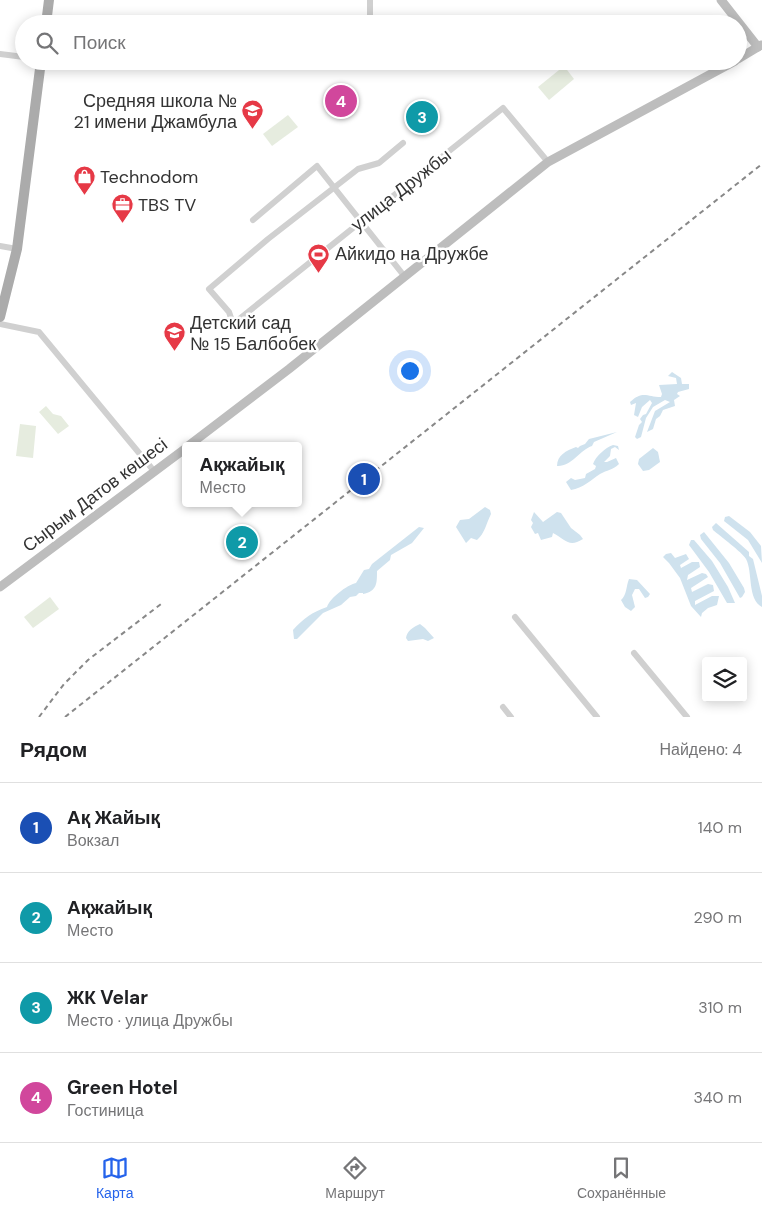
<!DOCTYPE html>
<html lang="ru">
<head>
<meta charset="utf-8">
<style>
  :root { --surface:#fff; --page:#f6f6f6; --text:#202124; --muted:#757577; --line:#e0e0e0; --accent:#2563eb }
  body { margin:0; font-family:"DM Sans",sans-serif; background:var(--page); color:var(--text) }
  .controls { position:absolute; right:15px; bottom:15px; display:grid; overflow:hidden; border-radius:5px; box-shadow:0 2px 12px #0003 }
  .controls button { width:45px; height:45px; display:grid; place-items:center; padding:0; border:0; border-bottom:1px solid var(--line); background:var(--surface); color:var(--text); font:25px sans-serif }
  .you { position:absolute; left:409px; top:370px; width:18px; height:18px; margin:-12px; border:4px solid #fff; border-radius:50%; background:#1a73e8; box-shadow:0 0 0 8px #1a73e833 }
  .badge { display:grid; place-items:center; width:32px; height:32px; border-radius:50%; background:var(--accent); color:#fff; font-size:16px; font-weight:700 }
  .pin { position:absolute; translate:-50% -50%; border:2px solid #fff; box-shadow:0 1px 5px #0006 }
  .popup { position:absolute; left:182px; top:442px; width:120px; height:65px; box-sizing:border-box; display:grid; place-content:center; border-radius:5px; background:var(--surface); filter:drop-shadow(0 1px 4px #0005); font-size:16px; white-space:nowrap; color:var(--muted) }
  .popup b { font-size:19px; color:var(--text) }
  .popup::after { content:''; position:absolute; left:50%; top:100%; margin-left:-10px; border:10px solid transparent; border-top-color:var(--surface) }
  .list { margin:0; padding:0; list-style:none }
  h2 { display:flex; justify-content:space-between; align-items:center; height:65px; margin:0; padding:0 20px; font-size:21px }
  h2 small { font-size:16px; font-weight:400; color:var(--muted) }
  .list li { display:grid; grid-template-columns:32px 1fr auto; gap:15px; align-items:center; box-sizing:border-box; height:90px; padding:0 20px; border-top:1px solid var(--line) }
  .list b { display:block; font-size:19px; white-space:nowrap }
  .list p { margin:0; font-size:16px; white-space:nowrap; color:var(--muted) }
  .list em { font-size:16px; font-style:normal; color:var(--muted) }
  .icon { flex:none; width:28px; height:28px; fill:none; stroke:currentColor; stroke-width:2; stroke-linecap:round; stroke-linejoin:round }
  .map { position:relative; flex:none; width:762px; height:717px; overflow:hidden }
  .search { position:absolute; background:var(--surface); box-shadow:0 2px 12px #0003; left:15px; right:15px; top:15px; height:55px; display:flex; align-items:center; gap:12px; box-sizing:border-box; padding:0 18px; border-radius:28px; color:var(--muted); font-size:19px }
  .sheet { height:425px; background:var(--surface) }
  nav { display:flex; justify-content:space-around; align-items:center; box-sizing:border-box; height:70px; border-top:1px solid var(--line); background:var(--surface); font-size:14px; color:var(--muted) }
  nav a { display:grid; justify-items:center; gap:2px }
  nav .on { color:var(--accent) }
  .map>svg:first-child { display:block }
  .green { fill:#e6ecdf }
  .water { fill:#cfe2ee }
  .lines { fill:none; stroke-linecap:round; stroke-linejoin:round }
  .street { stroke:#d0d0d0; stroke-width:6 }
  .secondary { stroke:#bdbdbd; stroke-width:9 }
  .primary { stroke:#ababab; stroke-width:10 }
  .rail { stroke:#888; stroke-width:2; stroke-dasharray:5 4; stroke-linecap:butt }
  .labels { text-anchor:middle; stroke-width:5; stroke-linejoin:round; paint-order:stroke }
  .poi-label { font-size:18px; fill:#333; stroke:#fff; text-anchor:start }
  .street-label { font-size:18px; fill:#333; stroke:#fff }
</style>
</head>
<body>
<div class="map">
<svg width="762" height="717" viewBox="0 0 762 717">
  <rect width="100%" height="100%" fill="#fff"/>
  <g class="green">
    <path d="M564 66 574 79 549 100 538 87Z"/>
    <path d="M288 115 298 127 272 146 263 134Z"/>
    <path d="M46 406 53 414 61 416 69 426 58 434 39 412Z"/>
    <path d="M20 424 36 426 33 458 16 456Z"/>
    <path d="M50 597 59 609 33 628 24 617Z"/>
  </g>
  <g class="water">
    <path d="M672 372 681 378 682 384H689V389L678 392 677 394 680 396 674 400 675 406 663 410 660 416 656 419 653 429 647 432 655 411 670 402 665 400 653 407 646 418 641 437 637 439 635 437 639 425 642 422 640 419 643 415 646 414 652 403 650 400 642 407 638 417 634 415 636 403 631 405 630 402C643 390 647 397 661 397L662 394 659 385 677 384 676 378 668 376Z"/>
    <path d="M617 432 594 442 592 446C580 450 571 467 557 466 557 455 566 451 576 447L578 448 580 446 585 444 589 439Z"/>
    <path d="M613 445 618 446 619 450 615 447 611 449 610 456 604 462H607L616 458 619 464C613 470 607 470 600 474 591 480 583 488 571 490L566 482 571 478 575 480 585 478 586 474 595 469 596 466 593 464C596 456 605 448 613 445Z"/>
    <path d="M653 448 658 452 660 462 649 470 643 471 638 464 639 459Z"/>
    <path d="M485 507 490 510 491 514C486 524 485 533 477 540L471 538 466 543 456 527 460 520 469 519Z"/>
    <path d="M534 512 543 522 557 512 561 513 571 528 580 535 583 539C569 548 566 540 553 533L552 537 541 540 538 533 535 534 531 527 533 523 531 520Z"/>
    <path d="M729 516 750 532 761 546 762 563 748 540 724 521 725 517Z"/>
    <path d="M716 523 749 552V556L753 559 762 596V607C747 599 753 572 746 559 742 552 720 536 713 530L712 527Z"/>
    <path d="M419 527 424 528 412 543 391 555 390 560 377 571C377 584 377 591 363 594V593H359L356 596 350 597 341 605 323 613 297 639H294L293 630C303 619 312 612 327 607 330 598 347 585 356 583L364 570 369 569 372 564Z"/>
    <path d="M704 532 729 563 744 588 745 592 742 597 740 598 720 563 701 539 700 535Z"/>
    <path d="M691 540H694L712 561 728 587 735 603H727L709 572 689 545Z"/>
    <path d="M671 553 675 558 686 554 689 559 680 565 681 568 692 562H699L700 567 688 575 687 580 702 573 706 574 708 577 691 588 692 592 708 584 713 585 714 591 695 601V605L712 596H719L717 605 708 608 702 613 701 617 691 606 680 578 669 563 663 557 666 554Z"/>
    <path d="M629 579 637 580 650 594 648 597 645 598 639 589H635L632 595 635 607 631 611 625 607 621 600C627 595 626 586 629 579Z"/>
    <path d="M420 624 425 628 434 638 428 641 423 639 408 641 406 638C407 631 413 627 420 624Z"/>
  </g>
  <g class="lines">
    <g class="street">
      <path d="M370 24V0"/>
      <path d="M0 54 24 57"/>
      <path d="M403 143 379 163 358 169 268 239 209 289 229 312 233 324 503 108 548 162"/>
      <path d="M253 220 317 166 405 277"/>
      <path d="M0 246 17 249"/>
      <path d="M0 324 39 332 154 471"/>
      <path d="M515 617 597 717"/>
      <path d="M634 653 687 717"/>
      <path d="M503 707 511 717"/>
    </g>
    <g class="secondary">
      <path d="M721 0 758 47"/>
      <path d="M738 59 761 45"/>
      <path d="M188 446 289 369 548 162 735 61"/>
      <path d="M0 587 186 448"/>
    </g>
    <g class="primary">
      <path d="M46 24 49 0"/>
      <path d="M0 317 17 249 41 61"/>
    </g>
    <g class="rail">
      <path d="M39 717 64 684 88 660 161 604"/>
      <path d="M65 717 762 164"/>
    </g>
  </g>
  <defs>
    <symbol id="school-pin" viewBox="-11 -11 22 30"><path d="M0 17L-7.5 6A9.5 9.5 0 1 1 7.5 6Z" fill="#e63946" stroke="#fff"/><path d="M0-5L7-2L0 1L-7-2ZM-4 1L0 2.5L4 1V4Q0 6-4 4Z" fill="#fff"/></symbol>
    <symbol id="shop-pin" viewBox="-11 -11 22 30"><path d="M0 17L-7.5 6A9.5 9.5 0 1 1 7.5 6Z" fill="#e63946" stroke="#fff"/><path d="M-5-2.5h2.3a2.7 3.5 0 0 1 5.4 0H5L5.5 6h-11ZM-1.5-2.5h3a1.5 2.3 0 0 0-3 0Z" fill="#fff"/></symbol>
    <symbol id="office-pin" viewBox="-11 -11 22 30"><path d="M0 17L-7.5 6A9.5 9.5 0 1 1 7.5 6Z" fill="#e63946" stroke="#fff"/><path d="M-6-3h4V-5.5h4V-3h4V5H-6ZM-1-4.5V-3h2v-1.5ZM-6 0V1H6V0Z" fill="#fff"/></symbol>
    <symbol id="stadium-pin" viewBox="-11 -11 22 30"><path d="M0 17L-7.5 6A9.5 9.5 0 1 1 7.5 6Z" fill="#e63946" stroke="#fff"/><path d="M0-5a6.5 5 0 1 0 0 10a6.5 5 0 1 0 0-10ZM-3.5-1.8h7v3.6h-7Z" fill="#fff"/></symbol>
  </defs>
  <g fill-rule="evenodd">
    <use href="#school-pin" x="240" y="98" width="25" height="34"/>
    <use href="#shop-pin" x="72" y="164" width="25" height="34"/>
    <use href="#office-pin" x="110" y="192" width="25" height="34"/>
    <use href="#stadium-pin" x="306" y="242" width="25" height="34"/>
    <use href="#school-pin" x="162" y="320" width="25" height="34"/>
  </g>
  <g class="labels">
    <g class="poi-label">
      <text x="237" y="107" text-anchor="end">Средняя школа №<tspan x="237" dy="21">21 имени Джамбула</tspan></text>
      <text x="100" y="183">Technodom</text>
      <text x="138" y="211">TBS TV</text>
      <text x="335" y="260">Айкидо на Дружбе</text>
      <text x="190" y="329">Детский сад<tspan x="190" dy="21">№ 15 Балбобек</tspan></text>
    </g>
    <g class="street-label">
      <text transform="translate(401 190) rotate(-38)" y="6">улица Дружбы</text>
      <text transform="translate(95 495) rotate(-37)" y="6">Сырым Датов көшесі</text>
    </g>
  </g>
</svg>
<div class="controls">
<button><svg class="icon" aria-label="layers" viewBox="0 0 24 24"><path d="M12 4l9 5-9 5-9-5zM3 14l9 5 9-5"/></svg></button>
</div>
<div class="you"></div>
<div class="pin badge" style="left:364px;top:479px;background:#1a4fb4">1</div>
<div class="pin badge" style="left:242px;top:542px;background:#0f9aa8">2</div>
<div class="popup"><b>Ақжайық</b>Место</div>
<div class="pin badge" style="left:422px;top:117px;background:#0f9aa8">3</div>
<div class="pin badge" style="left:341px;top:101px;background:#d1479c">4</div>
<div class="search"><svg class="icon" aria-label="search" viewBox="0 0 24 24"><circle cx="10" cy="10" r="6"/><path d="M15 15l6 6"/></svg>Поиск</div>
</div>
<section class="sheet">
<h2>Рядом<small>Найдено: 4</small></h2>
<ul class="list">
<li><span class="badge" style="background:#1a4fb4">1</span><div><b>Ақ Жайық</b><p>Вокзал</p></div><em>140 m</em></li>
<li><span class="badge" style="background:#0f9aa8">2</span><div><b>Ақжайық</b><p>Место</p></div><em>290 m</em></li>
<li><span class="badge" style="background:#0f9aa8">3</span><div><b>ЖК Velar</b><p>Место · улица Дружбы</p></div><em>310 m</em></li>
<li><span class="badge" style="background:#d1479c">4</span><div><b>Green Hotel</b><p>Гостиница</p></div><em>340 m</em></li>
</ul>
</section>
<nav>
<a class="on"><svg class="icon" aria-label="map" viewBox="0 0 24 24"><path d="M3 6l6-2 6 2 6-2v14l-6 2-6-2-6 2zM9 4v14M15 6v14"/></svg>Карта</a>
<a><svg class="icon" aria-label="directions" viewBox="0 0 24 24"><path d="M12 3l9 9-9 9-9-9zM9 14v-3h6M13 9l2 2-2 2"/></svg>Маршрут</a>
<a><svg class="icon" aria-label="saved" viewBox="0 0 24 24"><path d="M7 4h10v16l-5-4-5 4z"/></svg>Сохранённые</a>
</nav>
</body>
</html>
